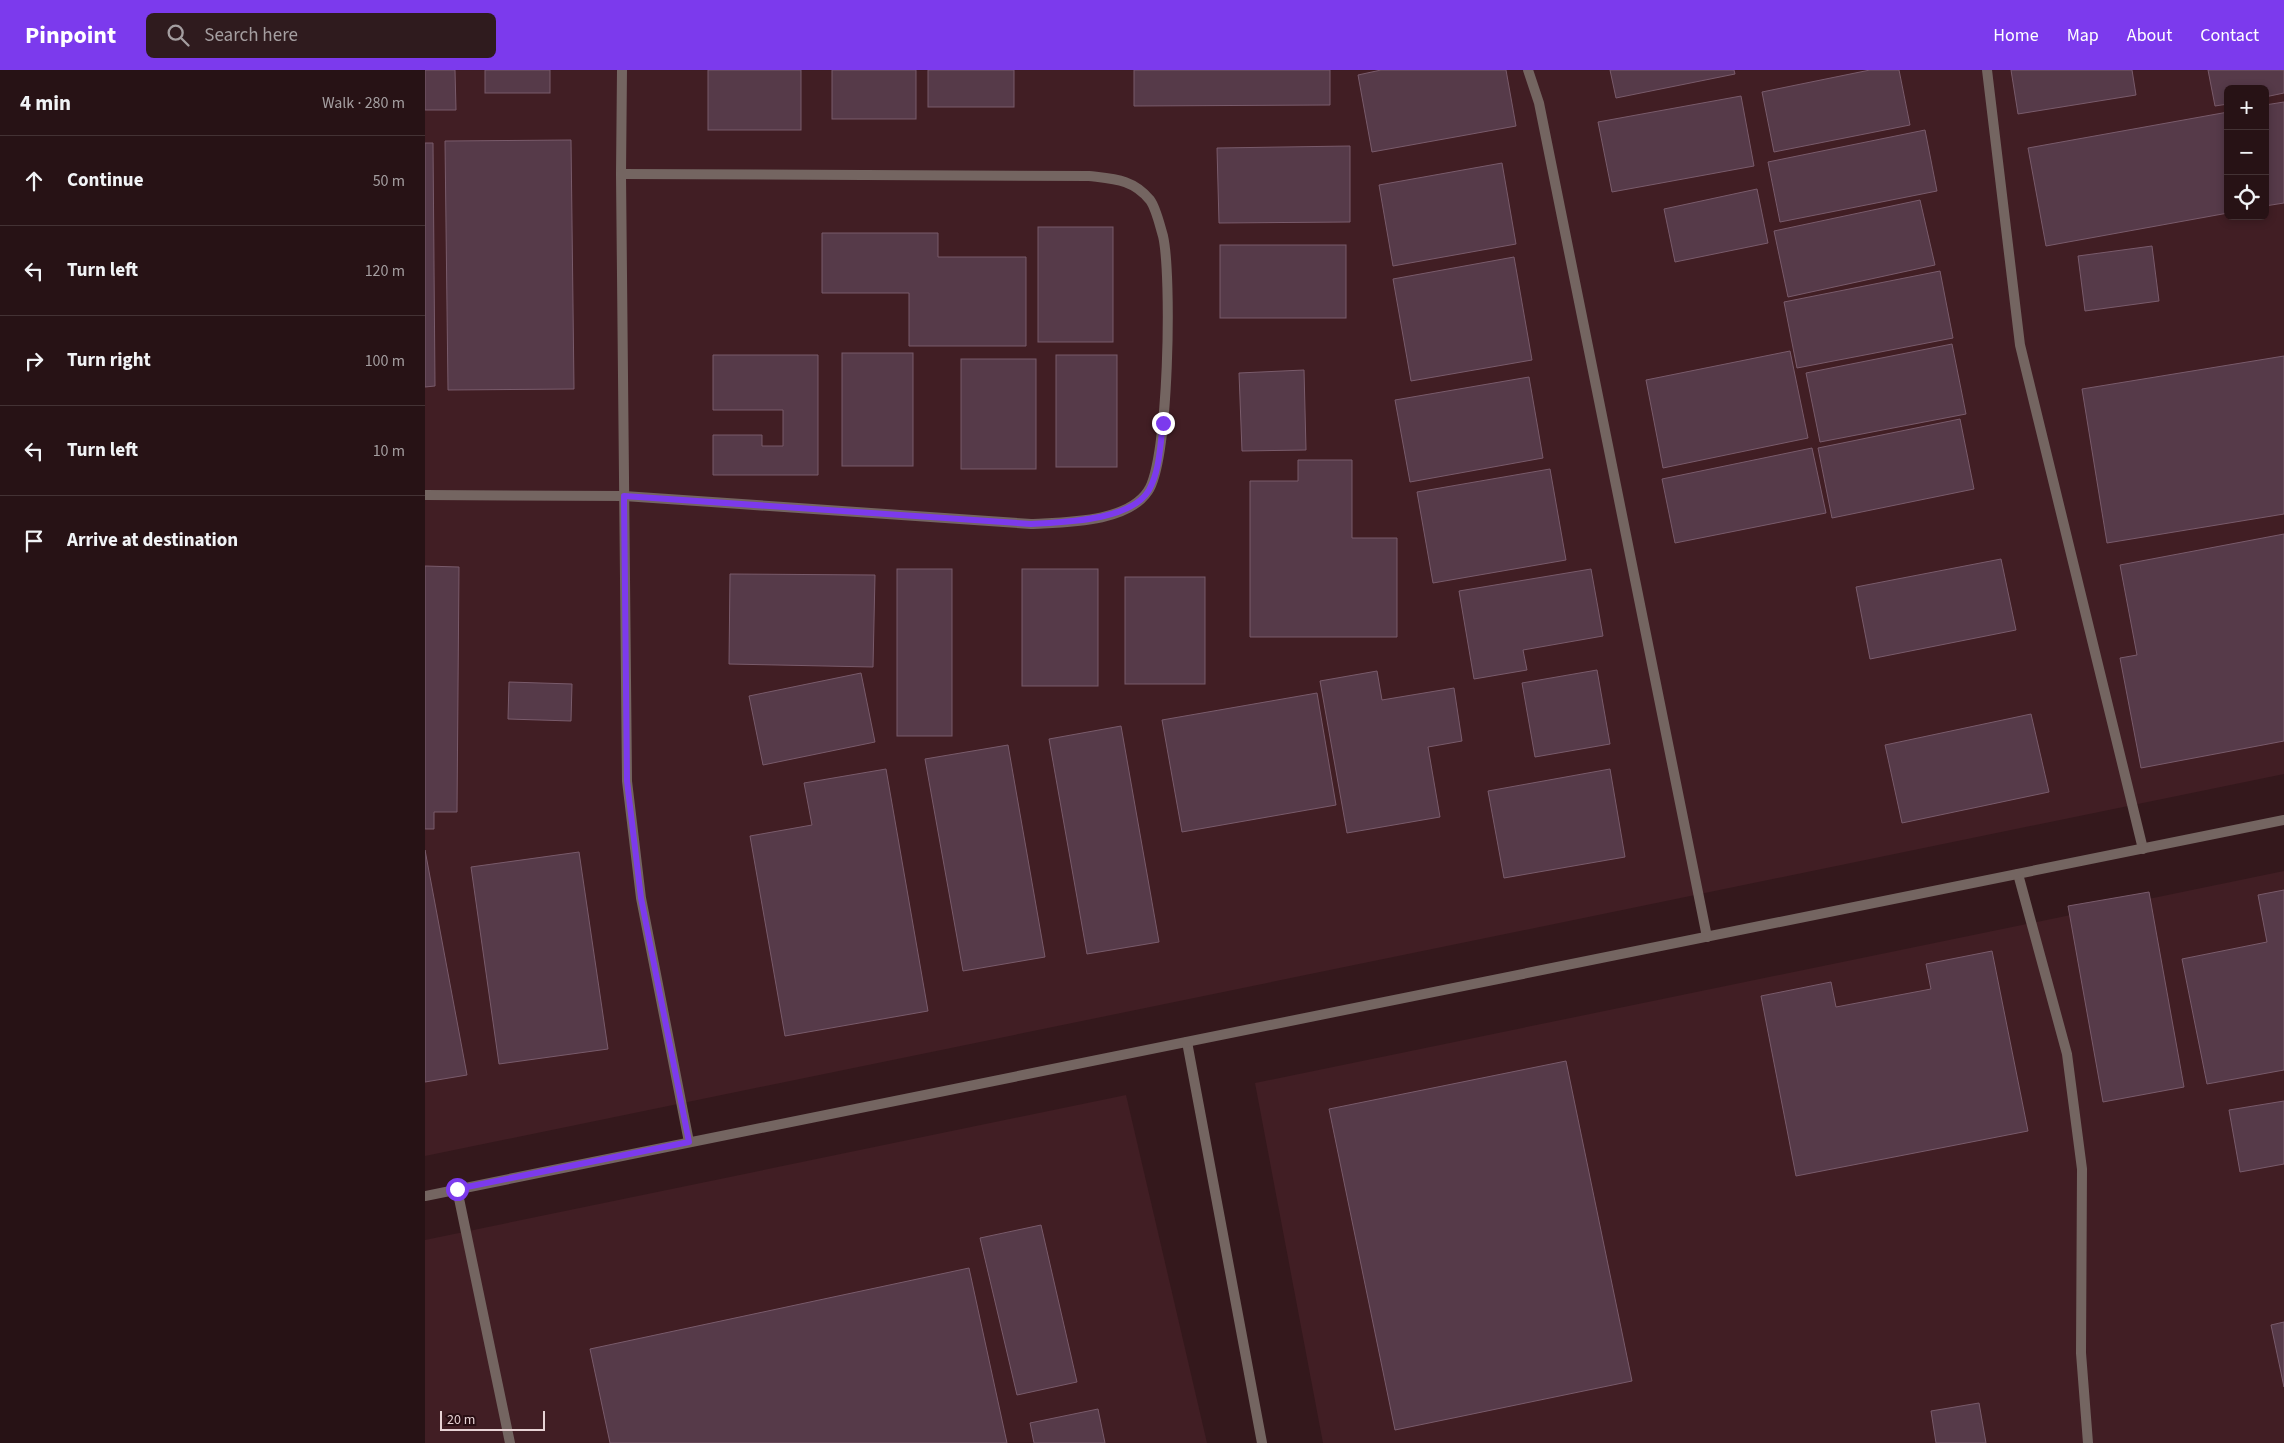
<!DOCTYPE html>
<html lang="en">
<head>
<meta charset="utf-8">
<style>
  :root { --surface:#271215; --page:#2f1b1e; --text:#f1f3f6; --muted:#a49ea0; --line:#433234; --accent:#7c3aed }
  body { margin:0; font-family:"Source Sans 3",sans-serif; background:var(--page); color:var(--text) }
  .controls { position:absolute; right:15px; top:15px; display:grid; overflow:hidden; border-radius:8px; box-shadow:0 2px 8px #0003 }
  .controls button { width:45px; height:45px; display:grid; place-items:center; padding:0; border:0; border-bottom:1px solid var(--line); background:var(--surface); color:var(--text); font:25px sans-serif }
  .scale { position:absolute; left:15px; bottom:12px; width:105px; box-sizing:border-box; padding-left:5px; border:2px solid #e7d3d5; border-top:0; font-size:14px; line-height:18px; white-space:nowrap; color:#e7d3d5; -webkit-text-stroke:4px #290e13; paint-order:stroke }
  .stop { position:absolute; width:15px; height:15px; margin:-11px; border:4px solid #7c3aed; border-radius:50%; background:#fff }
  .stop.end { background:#7c3aed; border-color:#fff; box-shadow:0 1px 5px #0008 }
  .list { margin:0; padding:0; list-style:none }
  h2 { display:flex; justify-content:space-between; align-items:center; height:65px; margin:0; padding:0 20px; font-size:21px }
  h2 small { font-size:16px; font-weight:400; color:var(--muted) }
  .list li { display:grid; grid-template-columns:32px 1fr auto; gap:15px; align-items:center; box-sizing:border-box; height:90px; padding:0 20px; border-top:1px solid var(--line) }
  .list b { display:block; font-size:19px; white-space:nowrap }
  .list em { font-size:16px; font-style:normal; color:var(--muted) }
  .icon { flex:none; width:28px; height:28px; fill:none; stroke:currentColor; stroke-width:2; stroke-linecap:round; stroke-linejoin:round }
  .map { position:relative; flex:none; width:1859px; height:1373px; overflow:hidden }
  header { display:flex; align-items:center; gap:30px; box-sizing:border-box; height:70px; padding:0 25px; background:var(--accent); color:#fff }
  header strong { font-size:24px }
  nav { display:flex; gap:28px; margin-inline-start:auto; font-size:18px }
  .search { width:350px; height:45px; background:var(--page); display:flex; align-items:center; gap:12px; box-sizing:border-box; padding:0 18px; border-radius:8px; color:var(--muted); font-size:19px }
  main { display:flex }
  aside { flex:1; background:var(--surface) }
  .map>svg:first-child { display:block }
  .built { fill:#411e24; fill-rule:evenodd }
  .building { fill:#563a49; stroke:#795b6b }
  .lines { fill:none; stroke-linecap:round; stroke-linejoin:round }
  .minor { stroke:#746561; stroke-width:10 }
  .route { stroke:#7c3aed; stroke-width:6 }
</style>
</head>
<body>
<header>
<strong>Pinpoint</strong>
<div class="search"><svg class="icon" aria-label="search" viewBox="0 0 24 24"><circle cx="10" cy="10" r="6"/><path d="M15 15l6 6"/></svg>Search here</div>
<nav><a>Home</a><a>Map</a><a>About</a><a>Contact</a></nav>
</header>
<main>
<aside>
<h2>4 min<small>Walk · 280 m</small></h2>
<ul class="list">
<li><svg class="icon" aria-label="ahead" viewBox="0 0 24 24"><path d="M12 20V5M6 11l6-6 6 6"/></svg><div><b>Continue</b></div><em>50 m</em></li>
<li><svg class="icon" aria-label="left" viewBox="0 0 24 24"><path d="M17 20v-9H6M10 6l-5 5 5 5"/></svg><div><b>Turn left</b></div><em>120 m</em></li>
<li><svg class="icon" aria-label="right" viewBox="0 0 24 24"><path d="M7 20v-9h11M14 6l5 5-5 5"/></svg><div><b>Turn right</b></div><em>100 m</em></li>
<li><svg class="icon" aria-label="left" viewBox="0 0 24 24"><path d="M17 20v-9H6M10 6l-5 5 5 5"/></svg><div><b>Turn left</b></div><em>10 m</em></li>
<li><svg class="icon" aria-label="arrive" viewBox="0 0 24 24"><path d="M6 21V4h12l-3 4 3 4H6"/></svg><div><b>Arrive at destination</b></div></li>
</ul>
</aside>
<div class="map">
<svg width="1859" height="1373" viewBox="0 0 1859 1373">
  <rect width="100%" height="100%" fill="#34181c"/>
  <g class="built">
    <path d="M0 0H1859V704L0 1086ZM1803 19H1840V146H1803Z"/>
    <path d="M1859 801V1373H898L830 1013Z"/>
    <path d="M701 1025 782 1373H0V1170Z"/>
  </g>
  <g class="building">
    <path d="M0 0H30L31 40H0Z"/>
    <rect x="60" y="0" width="65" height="23"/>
    <rect x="283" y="0" width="93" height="60"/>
    <rect x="407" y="0" width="84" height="49"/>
    <rect x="503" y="0" width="86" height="37"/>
    <path d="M709 0H905V35L709 36Z"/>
    <path d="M1081 0 1091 56 947 82 933 5 956 0Z"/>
    <path d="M1185 0H1309L1310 4 1191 28Z"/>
    <path d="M1445 0H1474L1485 55 1349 82 1337 22Z"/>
    <path d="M1586 0H1707L1711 25 1593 44Z"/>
    <path d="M1783 0H1859V23L1840 27V19H1803V34L1790 36Z"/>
    <path d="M1316 26 1329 96 1187 122 1173 52Z"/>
    <path d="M1859 32V133L1840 136V35Z"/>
    <path d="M1803 42V143L1621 176 1603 78Z"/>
    <path d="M1500 60 1512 121 1355 152 1343 92Z"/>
    <path d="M146 70 149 319 23 320 20 71Z"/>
    <path d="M0 73H8L10 316 0 317Z"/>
    <path d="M925 76V152L794 153 792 78Z"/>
    <path d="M1077 93 1091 174 968 196 954 115Z"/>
    <path d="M1332 119 1343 173 1250 192 1239 139Z"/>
    <path d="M1495 130 1510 195 1363 227 1349 161Z"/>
    <rect x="613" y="157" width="75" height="115"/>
    <path d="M397 163H513V187H601V276H484V223H397Z"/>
    <rect x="795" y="175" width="126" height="73"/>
    <path d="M1727 176 1734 231 1660 241 1653 186Z"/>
    <path d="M1089 187 1107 290 986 311 968 209Z"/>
    <path d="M1515 201 1528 268 1372 298 1359 232Z"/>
    <path d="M1527 274 1541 344 1395 372 1381 303Z"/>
    <path d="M1365 281 1383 368 1238 398 1221 310Z"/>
    <rect x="417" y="283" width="71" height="113"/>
    <path d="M288 285H393V405H288V365H337V376H358V340H288Z"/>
    <rect x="631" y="285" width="61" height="112"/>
    <path d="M1859 286V444L1682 473 1657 319Z"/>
    <rect x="536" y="289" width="75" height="110"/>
    <path d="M879 300 881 380 817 381 814 303Z"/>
    <path d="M1104 307 1118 388 985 412 970 330Z"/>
    <path d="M1535 349 1549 419 1407 448 1393 378Z"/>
    <path d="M1387 378 1401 443 1250 473 1237 409Z"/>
    <path d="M873 390H927V468H972V567H825V411H873Z"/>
    <path d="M1125 399 1141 490 1008 513 992 422Z"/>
    <path d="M1859 464V671L1716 698 1695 588 1712 585 1695 495Z"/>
    <path d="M1576 489 1591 560 1445 589 1431 517Z"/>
    <path d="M0 496 34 497 32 742H9V759H0Z"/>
    <rect x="472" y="499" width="55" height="167"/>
    <rect x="597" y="499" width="76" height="117"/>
    <path d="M1166 499 1178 566 1098 580 1102 600 1049 609 1034 521Z"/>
    <path d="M305 504 450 505 448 597 304 594Z"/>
    <rect x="700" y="507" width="80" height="107"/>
    <path d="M1172 600 1185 674 1110 687 1097 613Z"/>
    <path d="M952 601 957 630 1029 618 1037 671 1003 677 1015 747 922 763 895 611Z"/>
    <path d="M436 603 450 672 338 695 324 626Z"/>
    <path d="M84 612 147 614 146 651 83 649Z"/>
    <path d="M892 623 911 735 757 762 737 650Z"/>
    <path d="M1606 644 1624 722 1477 753 1460 675Z"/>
    <path d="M696 656 734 872 662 884 624 669Z"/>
    <path d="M583 675 620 887 538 901 500 689Z"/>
    <path d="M461 699 503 941 360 966 325 766 387 755 379 713Z"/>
    <path d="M1185 699 1200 787 1079 808 1063 721Z"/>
    <path d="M0 780 42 1005 0 1012Z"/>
    <path d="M154 782 183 979 74 994 46 797Z"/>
    <path d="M1859 820V1000L1782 1014 1757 889 1842 872 1833 825Z"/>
    <path d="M1724 822 1759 1017 1678 1032 1643 836Z"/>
    <path d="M1567 881 1603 1061 1371 1106 1336 926 1406 912 1411 937 1506 919 1501 894Z"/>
    <path d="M1141 991 1207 1311 970 1360 904 1039Z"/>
    <path d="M1859 1031V1094L1815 1102 1804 1040Z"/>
    <path d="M616 1155 652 1312 592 1325 555 1168Z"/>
    <path d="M544 1198 582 1373H185L165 1279Z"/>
    <path d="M1859 1252V1317L1846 1255Z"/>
    <path d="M1554 1333 1561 1373H1511L1506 1341Z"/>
    <path d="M673 1339 680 1373H609L605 1353Z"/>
  </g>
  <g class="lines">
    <g class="minor">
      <path d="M197 0 196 104 202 711 216 828 264 1072"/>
      <path d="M1103 0 1114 33 1282 867"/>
      <path d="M1562 0 1595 275 1718 779"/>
      <path d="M0 425 199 426 606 454C640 452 702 453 723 421 744 390 747 205 738 166 735 156 731 138 725 130 708 109 689 109 664 106L196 104"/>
      <path d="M1593 804 1642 984 1657 1099 1656 1283 1663 1373"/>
      <path d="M762 972 837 1373"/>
      <path d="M32 1119 85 1373"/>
      <path d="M0 1126 1859 750"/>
    </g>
  </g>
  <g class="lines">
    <path class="route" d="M32 1119 264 1072 216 828 202 711 199 426 606 454C638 452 706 451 724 420 735 400 735 375 738 353"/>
  </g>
</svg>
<div class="controls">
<button>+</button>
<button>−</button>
<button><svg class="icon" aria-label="locate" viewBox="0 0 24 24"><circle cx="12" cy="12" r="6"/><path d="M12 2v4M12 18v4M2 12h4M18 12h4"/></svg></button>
</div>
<div class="scale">20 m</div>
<div class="stop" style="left:32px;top:1119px"></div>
<div class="stop end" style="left:738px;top:353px"></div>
</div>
</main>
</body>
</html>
